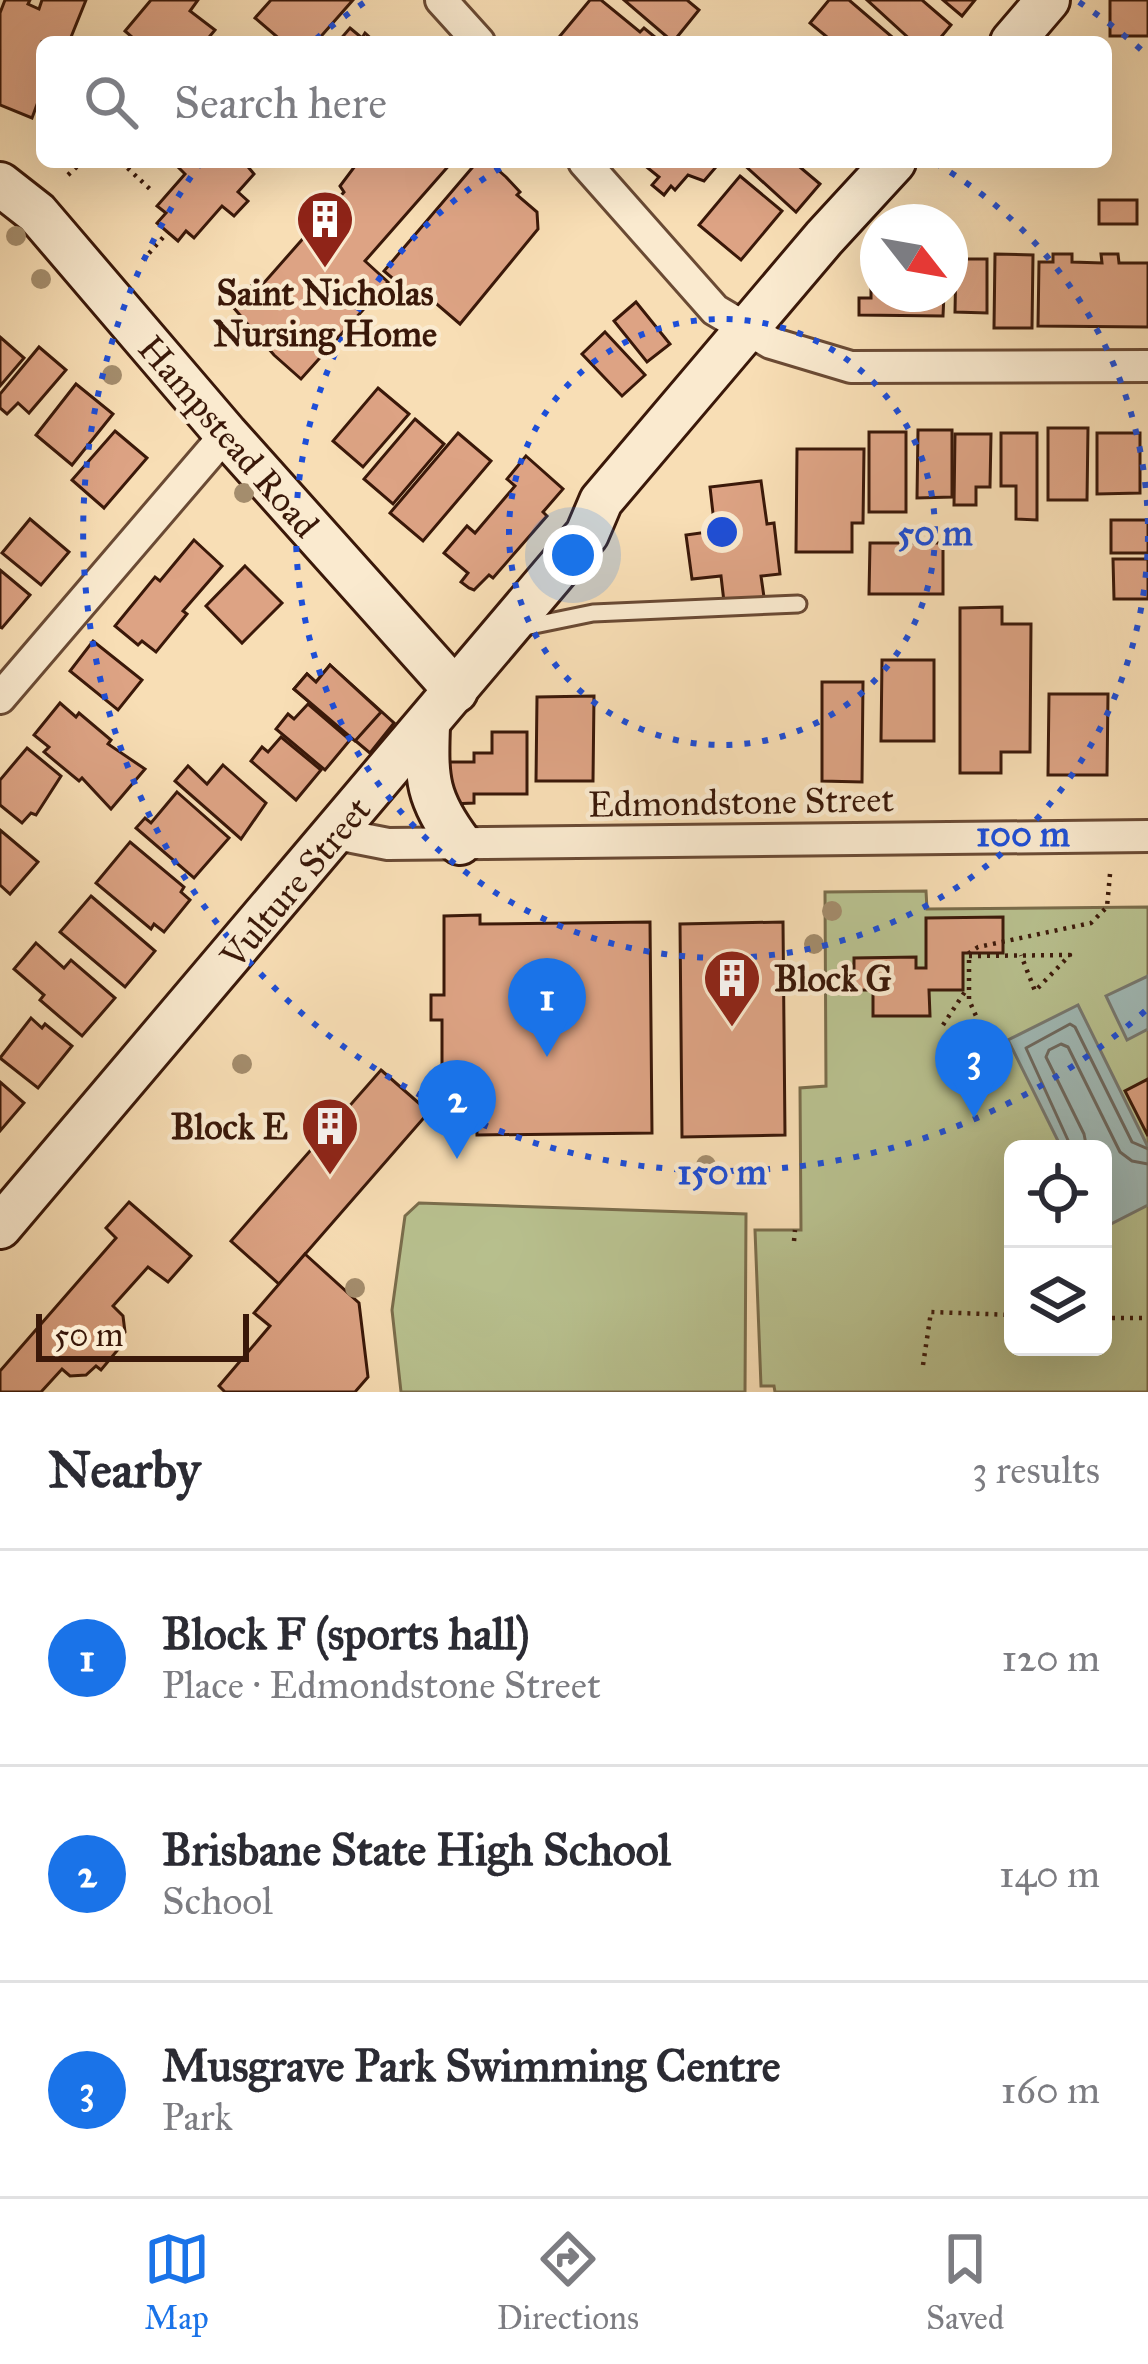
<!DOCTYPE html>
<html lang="en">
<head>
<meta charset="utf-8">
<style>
  :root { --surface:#fff; --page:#f7f7f7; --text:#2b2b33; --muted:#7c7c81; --line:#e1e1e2; --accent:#1a73e8 }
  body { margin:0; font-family:"IM FELL Great Primer",serif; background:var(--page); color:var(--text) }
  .controls { position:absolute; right:36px; bottom:36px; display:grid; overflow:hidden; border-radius:18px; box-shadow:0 12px 48px #0002 }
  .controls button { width:108px; height:108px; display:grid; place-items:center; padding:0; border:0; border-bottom:3px solid var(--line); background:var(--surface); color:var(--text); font:60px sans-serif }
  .compass { position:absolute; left:860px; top:204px; width:108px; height:108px; border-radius:50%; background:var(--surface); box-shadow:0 12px 48px #0002; rotate:121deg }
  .scale { position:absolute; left:36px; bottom:30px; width:213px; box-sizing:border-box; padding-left:12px; border:6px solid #3a1809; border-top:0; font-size:33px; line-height:42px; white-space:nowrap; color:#3a1809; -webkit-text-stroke:9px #faeacf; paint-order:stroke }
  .you { position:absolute; left:573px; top:555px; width:42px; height:42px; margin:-30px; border:9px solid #fff; border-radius:50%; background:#1a73e8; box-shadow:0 0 0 18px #1a73e833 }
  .badge { display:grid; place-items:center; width:78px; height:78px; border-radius:50%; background:var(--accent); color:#fff; font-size:39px; font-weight:700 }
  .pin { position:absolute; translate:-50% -99px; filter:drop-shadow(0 3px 6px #0008) }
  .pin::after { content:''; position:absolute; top:63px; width:42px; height:36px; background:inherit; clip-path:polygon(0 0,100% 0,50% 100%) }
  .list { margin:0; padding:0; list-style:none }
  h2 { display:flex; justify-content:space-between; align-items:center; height:156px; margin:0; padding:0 48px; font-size:51px }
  h2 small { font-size:39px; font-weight:400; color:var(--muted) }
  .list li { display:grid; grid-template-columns:78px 1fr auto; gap:36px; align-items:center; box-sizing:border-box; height:216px; padding:0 48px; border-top:3px solid var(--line) }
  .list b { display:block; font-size:45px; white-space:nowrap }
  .list p { margin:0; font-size:39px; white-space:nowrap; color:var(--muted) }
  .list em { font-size:39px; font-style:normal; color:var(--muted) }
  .icon { flex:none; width:66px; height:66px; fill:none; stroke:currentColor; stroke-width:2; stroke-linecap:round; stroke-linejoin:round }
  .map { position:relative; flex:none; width:1148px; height:1392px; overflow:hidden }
  .search { position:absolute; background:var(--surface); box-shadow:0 12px 48px #0002; left:36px; right:36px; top:36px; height:132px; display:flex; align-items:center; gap:30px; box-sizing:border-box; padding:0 42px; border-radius:18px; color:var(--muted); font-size:45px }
  .sheet { height:804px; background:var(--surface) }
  nav { display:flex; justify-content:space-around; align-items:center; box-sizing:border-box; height:168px; border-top:3px solid var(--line); background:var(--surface); font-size:33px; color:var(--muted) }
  nav a { display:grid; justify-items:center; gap:6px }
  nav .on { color:var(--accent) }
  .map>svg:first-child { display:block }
  .green { fill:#b9c290; stroke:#7a6d4c; stroke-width:3; fill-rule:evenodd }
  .water { fill:#a0bab7; stroke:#777971; stroke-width:3 }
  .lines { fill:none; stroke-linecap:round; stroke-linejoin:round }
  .shore { stroke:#6d6960; stroke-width:3 }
  .building { fill:#dda384; stroke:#3a1809; stroke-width:3 }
  .lane-casing { stroke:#6a4a34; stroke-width:21 }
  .street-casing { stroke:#6a4a34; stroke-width:36 }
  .secondary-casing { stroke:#3a1809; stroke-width:48 }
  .path { stroke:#3a1809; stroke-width:4.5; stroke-dasharray:3 6; stroke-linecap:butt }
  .lane { stroke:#faeacf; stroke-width:15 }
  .street { stroke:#faeacf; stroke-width:30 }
  .secondary { stroke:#faeacf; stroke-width:42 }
  .tree { fill:#a48d6d }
  .ring { fill:none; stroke:#1d4ed8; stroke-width:6; stroke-dasharray:6 12 }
  .labels { text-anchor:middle; stroke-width:9; stroke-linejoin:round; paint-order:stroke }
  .poi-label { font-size:36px; font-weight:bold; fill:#3a1809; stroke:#faeacf }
  .street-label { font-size:36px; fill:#3a1809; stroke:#faeacf }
  .centre { fill:#1d4ed8; stroke:#faeacf; stroke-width:6 }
  .ring-label { font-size:36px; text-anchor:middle; font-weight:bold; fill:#1d4ed8; stroke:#faeacf; stroke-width:9; stroke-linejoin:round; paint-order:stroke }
</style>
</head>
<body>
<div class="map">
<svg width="1148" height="1392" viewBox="0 0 1148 1392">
  <rect width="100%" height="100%" fill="#f8deb5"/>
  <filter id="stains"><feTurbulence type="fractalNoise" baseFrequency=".00167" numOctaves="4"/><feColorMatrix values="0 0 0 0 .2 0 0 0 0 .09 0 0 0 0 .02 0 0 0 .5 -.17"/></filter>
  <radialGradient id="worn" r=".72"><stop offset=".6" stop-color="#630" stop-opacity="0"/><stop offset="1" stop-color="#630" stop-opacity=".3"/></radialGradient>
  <g class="green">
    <path d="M926 891 927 909 1148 907V1392H775L774 1386H761L755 1230H801L800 1088 826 1086 825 892ZM1013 1149H1103V1347H1013Z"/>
    <path d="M419 1203 746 1214 745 1392H401L392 1310 405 1216Z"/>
  </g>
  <g class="water">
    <path d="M1148 976V1029L1127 1040 1106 996Z"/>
    <path d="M1078 1005 1148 1147V1205L1103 1228V1149H1062L1008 1040Z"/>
  </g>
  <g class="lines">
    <g class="shore">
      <path d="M1072 1149 1026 1048 1070 1024 1075 1027 1132 1142 1148 1149"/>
      <path d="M1087 1149 1084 1134 1046 1057 1049 1050 1061 1044 1068 1047 1120 1152 1132 1161 1148 1164"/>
    </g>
  </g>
  <g class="building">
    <path d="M5 0H30L28 4 39 9 42 0H86L69 42H42V91L32 118 0 105V13Z"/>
    <path d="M151 0H198L190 11 215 30 205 42H127L132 37 125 31Z"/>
    <path d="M271 0H353L316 42H283L255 18Z"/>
    <path d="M590 0H601L640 32 644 28 661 42H555Z"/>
    <path d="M624 0H687L699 10 673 42Z"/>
    <path d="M829 0H849L898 42H833L810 23Z"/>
    <path d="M867 0H922L951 25 937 42H913Z"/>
    <path d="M943 0H975L962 16Z"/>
    <rect x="1110" y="0" width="38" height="36"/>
    <path d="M350 28 362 38 365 33 375 42H338Z"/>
    <path d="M183 162H244L254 174 238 192 248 201 234 216 222 206 194 238 186 231 178 241 157 223 166 213 157 206 185 174 178 167Z"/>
    <path d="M452 162 365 261 388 282 301 379 274 355 233 307 257 279 263 284 344 192 340 186 358 162Z"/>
    <path d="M477 162H489L506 177 520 192 517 195 537 212 538 229 460 324 424 293 418 300 384 271Z"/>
    <path d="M647 162H710L716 167 704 181 688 175 675 190 671 186 664 195 652 185 659 177 644 165Z"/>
    <path d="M741 162H794L820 184 796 212Z"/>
    <path d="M740 176 782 211 741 260 699 225Z"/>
    <rect x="1099" y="200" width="38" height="24"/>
    <path d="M995 254 1033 255 1032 328H994Z"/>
    <path d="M1053 254H1072V262L1102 263 1101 254H1118L1119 263H1148V327L1038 326 1039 262H1053Z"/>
    <path d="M956 259H987V313L955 312Z"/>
    <path d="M871 286H878V294H944L943 316 859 315V298H871Z"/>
    <path d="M636 302 670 344 647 362 614 321Z"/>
    <path d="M605 332 645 375 622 396 582 354Z"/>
    <path d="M0 337 24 358 0 386Z"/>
    <path d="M39 347 66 370 29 413 18 403 7 414 0 408V394Z"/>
    <path d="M76 384 113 414 72 465 36 435Z"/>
    <path d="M378 388 409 414 363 467 333 441Z"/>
    <path d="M415 419 444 444 393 504 364 479Z"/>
    <path d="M1048 428H1088L1087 500H1048Z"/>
    <path d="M918 430H952V497L917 498Z"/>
    <path d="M115 431 147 458 104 508 72 480Z"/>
    <rect x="869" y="432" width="37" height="80"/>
    <path d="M458 433 491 461 423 541 390 513Z"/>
    <path d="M1001 433H1037V520L1016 519V486H1001Z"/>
    <path d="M1097 433H1140V493L1097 494Z"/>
    <path d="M955 434H991L990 487H976V505H954Z"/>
    <path d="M797 449H864L863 523H852V552H796Z"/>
    <path d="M526 456 563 489 543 512 547 516 493 578 489 575 474 590 469 588 461 582 468 573 444 553 467 526 475 533 515 486 507 479Z"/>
    <path d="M761 481 767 524 774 523 780 574 761 576 764 597 724 602 721 576 692 579 686 535 715 531 710 487Z"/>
    <path d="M30 519 69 552 41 585 2 553Z"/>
    <rect x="1111" y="520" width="37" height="33"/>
    <path d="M194 540 222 566 183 611 187 614 156 652 142 641 138 645 115 626 155 577 160 581Z"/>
    <path d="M870 543H943V594H869Z"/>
    <path d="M1113 559H1148V599H1114Z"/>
    <path d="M245 566 282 603 242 643 206 606Z"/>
    <path d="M0 570 30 595 2 628 0 627Z"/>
    <path d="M1002 607V624H1031L1030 752H1001V773H960V608Z"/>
    <path d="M93 641 142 680 118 710 70 671Z"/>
    <path d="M882 660H934V741H881Z"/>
    <path d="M330 665 394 723 370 753 294 689 307 674 316 682Z"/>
    <path d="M330 665 381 712 355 741 294 689 307 674 316 682Z"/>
    <path d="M822 682H863L862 782 822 781Z"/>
    <path d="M1049 694H1108L1107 775H1048Z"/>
    <path d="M594 696 593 781H536L537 697Z"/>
    <path d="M60 703 76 717 79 713 111 740 108 744 145 769 111 809 82 778 79 781 44 752 49 747 34 735Z"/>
    <path d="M308 704 350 740 325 770 276 729 288 714 294 719Z"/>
    <path d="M492 732H527V794H474V803L451 804 441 762H474V753H492Z"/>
    <path d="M281 737 321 770 296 800 251 761 262 747 268 752Z"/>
    <path d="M27 748 61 776 36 815 31 813 22 823 0 805V780Z"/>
    <path d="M223 765 266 803 241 839 175 781 188 766 207 784Z"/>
    <path d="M177 792 229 838 194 878 136 828 145 818 151 823Z"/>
    <path d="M0 830 38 862 10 894 0 885Z"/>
    <path d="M130 842 184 887 181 892 190 900 164 932 154 924 151 929 96 883Z"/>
    <path d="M91 896 155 951 125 987 60 932Z"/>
    <path d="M480 915V924L650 922 652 1133 477 1135 476 1093 442 1094V1020H431V995H444V916Z"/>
    <path d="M1003 917V953H963V990H929L930 1016H873V990H854V958L916 957V968H926V918Z"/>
    <path d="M783 922 785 1135 682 1137 680 924Z"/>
    <path d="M36 943 64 968 71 960 115 998 82 1036 40 1000 44 995 14 969Z"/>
    <path d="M31 1018 42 1028 45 1024 72 1046 38 1088 0 1058Z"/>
    <path d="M381 1070 429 1112 279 1284 231 1241Z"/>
    <path d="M1148 1079V1136L1125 1091Z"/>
    <path d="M0 1082 24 1103 0 1131Z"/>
    <path d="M129 1202 191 1256 168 1282 148 1267 113 1306 123 1316 125 1332 119 1339 121 1346 101 1370 96 1366 86 1375 70 1376 62 1369 41 1392H0V1371L116 1238 106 1228Z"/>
    <path d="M305 1254 359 1303 368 1377 355 1392H225L219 1386 270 1326 254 1313Z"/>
  </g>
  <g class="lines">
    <defs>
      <path id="lane" d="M520 628 593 613 798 604"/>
      <g id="street">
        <path d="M441 0 479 42"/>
        <path d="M584 162 715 310 771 343 851 367 1148 366"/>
        <path d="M0 698 226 434"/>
        <path d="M337 834 388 844 1148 836"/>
      </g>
      <g id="secondary">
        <path d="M1012 42 1048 0"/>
        <path d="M0 184 37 213 226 434 456 691"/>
        <path d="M428 726C426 779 427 799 460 843"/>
        <path d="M0 1227 587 534 601 501 824 238 894 162"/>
      </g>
    </defs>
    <use href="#lane" class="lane-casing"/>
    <use href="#street" class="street-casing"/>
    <use href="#secondary" class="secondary-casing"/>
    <g class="path">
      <path d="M121 162 151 190"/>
      <path d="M68 175 82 162"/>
      <path d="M143 260 168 232"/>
      <path d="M969 956 1070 955 1035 991 1021 955"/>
      <path d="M943 1025 966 990"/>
      <path d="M983 1032 969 1000V953L978 947 1091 923 1107 907 1110 874"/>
      <path d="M794 1241 795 1230"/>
      <path d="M1103 1318H1148"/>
      <path d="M923 1365 931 1312 1013 1315"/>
    </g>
    <use href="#lane" class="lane"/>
    <use href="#street" class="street"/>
    <use href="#secondary" class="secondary"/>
  </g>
  <g class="tree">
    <circle cx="16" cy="236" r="10"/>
    <circle cx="41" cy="279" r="10"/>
    <circle cx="112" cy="375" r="10"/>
    <circle cx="244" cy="493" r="10"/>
    <circle cx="832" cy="911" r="10"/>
    <circle cx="814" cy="944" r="10"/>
    <circle cx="242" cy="1064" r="10"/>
    <circle cx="706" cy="1165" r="10"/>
    <circle cx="355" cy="1288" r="10"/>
  </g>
  <g class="ring">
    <circle cx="722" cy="532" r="213"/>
    <path d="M935 163A426 426 0 1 1 509 163"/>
    <path d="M1145 1011A639 639 0 0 1 199 165M316 39A639 639 0 0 1 365 2M1079 2A639 639 0 0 1 1145 53"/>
  </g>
  <defs>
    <symbol id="building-pin" viewBox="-11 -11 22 30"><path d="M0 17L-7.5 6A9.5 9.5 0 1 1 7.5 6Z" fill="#8f2418" stroke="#faeacf"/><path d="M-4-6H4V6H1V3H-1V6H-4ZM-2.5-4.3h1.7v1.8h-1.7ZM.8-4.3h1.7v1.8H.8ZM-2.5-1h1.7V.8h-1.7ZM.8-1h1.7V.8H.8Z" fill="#fff"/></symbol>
  </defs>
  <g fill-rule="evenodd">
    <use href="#building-pin" x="292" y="186" width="66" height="90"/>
    <use href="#building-pin" x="699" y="945" width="66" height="90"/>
    <use href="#building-pin" x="297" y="1093" width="66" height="90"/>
  </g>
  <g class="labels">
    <g class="poi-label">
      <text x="325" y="305">Saint Nicholas<tspan x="325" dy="41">Nursing Home</tspan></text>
      <text x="774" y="991" text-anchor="start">Block G</text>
      <text x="288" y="1139" text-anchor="end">Block E</text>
    </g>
    <g class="street-label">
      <text transform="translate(229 436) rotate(49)" y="13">Hampstead Road</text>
      <text transform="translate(741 801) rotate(-1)" y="13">Edmondstone Street</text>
      <text transform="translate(295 882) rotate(-50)" y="13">Vulture Street</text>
    </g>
  </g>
  <circle cx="722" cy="532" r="18" class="centre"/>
  <g class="ring-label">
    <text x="935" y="545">50 m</text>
    <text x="1023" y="846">100 m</text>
    <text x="722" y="1184">150 m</text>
  </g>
  <rect width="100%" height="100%" filter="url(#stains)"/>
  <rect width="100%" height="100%" fill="url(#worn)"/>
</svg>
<div class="controls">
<button><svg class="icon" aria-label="locate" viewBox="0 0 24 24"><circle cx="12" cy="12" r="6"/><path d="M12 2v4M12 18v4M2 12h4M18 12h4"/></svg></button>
<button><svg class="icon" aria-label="layers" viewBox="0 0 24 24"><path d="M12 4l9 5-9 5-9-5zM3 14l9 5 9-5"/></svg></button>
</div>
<svg class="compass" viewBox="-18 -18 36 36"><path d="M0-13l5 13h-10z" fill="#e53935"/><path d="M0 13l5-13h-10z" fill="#7c7c81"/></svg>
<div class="scale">50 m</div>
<div class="you"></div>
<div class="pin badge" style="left:547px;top:1057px">1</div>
<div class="pin badge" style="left:457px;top:1159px">2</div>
<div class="pin badge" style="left:974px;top:1118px">3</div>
<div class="search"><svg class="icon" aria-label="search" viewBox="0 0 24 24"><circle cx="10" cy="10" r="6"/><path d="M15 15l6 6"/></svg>Search here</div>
</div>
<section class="sheet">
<h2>Nearby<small>3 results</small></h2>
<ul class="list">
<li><span class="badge">1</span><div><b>Block F (sports hall)</b><p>Place · Edmondstone Street</p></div><em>120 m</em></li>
<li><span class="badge">2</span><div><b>Brisbane State High School</b><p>School</p></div><em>140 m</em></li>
<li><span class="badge">3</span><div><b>Musgrave Park Swimming Centre</b><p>Park</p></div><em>160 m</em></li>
</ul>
</section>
<nav>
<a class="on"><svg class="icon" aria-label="map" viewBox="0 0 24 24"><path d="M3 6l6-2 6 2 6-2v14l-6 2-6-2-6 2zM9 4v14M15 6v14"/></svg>Map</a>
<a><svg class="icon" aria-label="directions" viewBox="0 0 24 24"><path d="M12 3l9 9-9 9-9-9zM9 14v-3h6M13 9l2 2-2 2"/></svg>Directions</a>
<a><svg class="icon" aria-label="saved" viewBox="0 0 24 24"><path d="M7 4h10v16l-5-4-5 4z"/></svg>Saved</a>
</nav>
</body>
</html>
